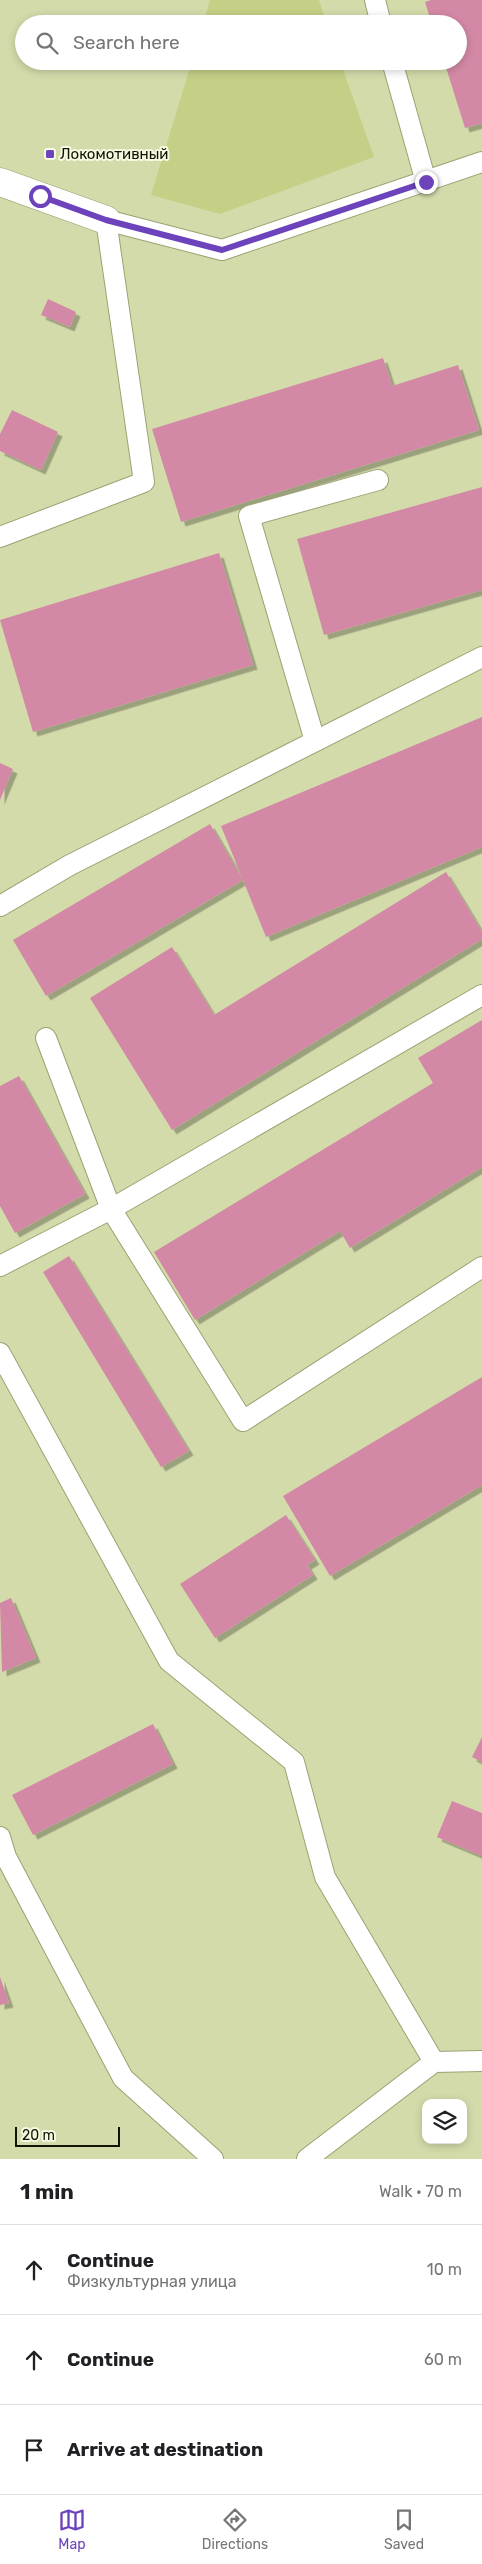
<!DOCTYPE html>
<html lang="en">
<head>
<meta charset="utf-8">
<style>
  :root { --surface:#fff; --page:#f2f2f2; --text:#202124; --muted:#757577; --line:#e0e0e0; --accent:#6c43bb }
  body { margin:0; font-family:Rubik,sans-serif; background:var(--page); color:var(--text) }
  .controls { position:absolute; right:15px; bottom:15px; display:grid; overflow:hidden; border-radius:10px; box-shadow:0 2px 8px #0003 }
  .controls button { width:45px; height:45px; display:grid; place-items:center; padding:0; border:0; border-bottom:1px solid var(--line); background:var(--surface); color:var(--text); font:25px sans-serif }
  .scale { position:absolute; left:15px; bottom:12px; width:105px; box-sizing:border-box; padding-left:5px; border:2px solid #121403; border-top:0; font-size:14px; line-height:18px; white-space:nowrap; color:#121403; -webkit-text-stroke:4px #f6fae1; paint-order:stroke }
  .stop { position:absolute; width:15px; height:15px; margin:-11px; border:4px solid #6c43bb; border-radius:50%; background:#fff }
  .stop.end { background:#6c43bb; border-color:#fff; box-shadow:0 1px 5px #0008 }
  .list { margin:0; padding:0; list-style:none }
  h2 { display:flex; justify-content:space-between; align-items:center; height:65px; margin:0; padding:0 20px; font-size:21px }
  h2 small { font-size:16px; font-weight:400; color:var(--muted) }
  .list li { display:grid; grid-template-columns:32px 1fr auto; gap:15px; align-items:center; box-sizing:border-box; height:90px; padding:0 20px; border-top:1px solid var(--line) }
  .list b { display:block; font-size:19px; white-space:nowrap }
  .list p { margin:0; font-size:16px; white-space:nowrap; color:var(--muted) }
  .list em { font-size:16px; font-style:normal; color:var(--muted) }
  .icon { flex:none; width:28px; height:28px; fill:none; stroke:currentColor; stroke-width:2; stroke-linecap:round; stroke-linejoin:round }
  .map { position:relative; flex:none; width:482px; height:2159px; overflow:hidden }
  .search { position:absolute; background:var(--surface); box-shadow:0 2px 8px #0003; left:15px; right:15px; top:15px; height:55px; display:flex; align-items:center; gap:12px; box-sizing:border-box; padding:0 18px; border-radius:28px; color:var(--muted); font-size:19px }
  .sheet { height:335px; background:var(--surface) }
  nav { display:flex; justify-content:space-around; align-items:center; box-sizing:border-box; height:70px; border-top:1px solid var(--line); background:var(--surface); font-size:14px; color:var(--muted) }
  nav a { display:grid; justify-items:center; gap:2px }
  nav .on { color:var(--accent) }
  .map>svg:first-child { display:block }
  .green { fill:#c5cf86 }
  .building { fill:#d388a6; filter:url(#shadow) }
  .lines { fill:none; stroke-linecap:round; stroke-linejoin:round }
  .service-casing { stroke:#9ba272; stroke-width:22 }
  .minor-casing { stroke:#9ba272; stroke-width:29 }
  .service { stroke:#fff; stroke-width:20 }
  .minor { stroke:#fff; stroke-width:28 }
  .route { stroke:#6c43bb; stroke-width:6 }
  .poi-dot { fill:#6c43bb; stroke:#f6fae1; stroke-width:2 }
  .labels { text-anchor:middle; stroke-width:4; stroke-linejoin:round; paint-order:stroke }
  .poi-label { font-size:15px; fill:#121403; stroke:#f6fae1; text-anchor:start }
</style>
</head>
<body>
<div class="map">
<svg width="482" height="2159" viewBox="0 0 482 2159">
  <defs>
    <filter id="shadow"><feDropShadow dx="4.5" dy="4.5" stdDeviation="0" flood-color="#0004"/></filter>
  </defs>
  <rect width="100%" height="100%" fill="#d4dbaa"/>
  <g class="green">
    <path d="M210 0H319L327 24H203Z"/>
    <path d="M192 61H340L374 157 220 214 151 195Z"/>
  </g>
  <g class="building">
    <path d="M431 0H482V123L465 128 444 61H458V24H432L425 2Z"/>
    <path d="M48 299 76 312 70 327 41 315Z"/>
    <path d="M383 358 392 386 458 365 479 430 181 522 152 429Z"/>
    <path d="M12 410 58 432 41 470 0 451V434Z"/>
    <path d="M482 487V590L324 635 297 539Z"/>
    <path d="M219 553 253 665 33 732 0 620Z"/>
    <path d="M482 717V847L266 937 221 826Z"/>
    <path d="M0 763 13 769 0 800Z"/>
    <path d="M210 824 243 880 46 996 13 940Z"/>
    <path d="M446 872 482 932V939L172 1130 90 998 172 947 214 1015Z"/>
    <path d="M482 1020V1167L350 1248 340 1231 195 1320 154 1252 433 1083 418 1058Z"/>
    <path d="M19 1076 85 1194 15 1233 0 1206V1086Z"/>
    <path d="M69 1256 189 1451 161 1467 43 1272Z"/>
    <path d="M482 1377V1485L330 1576 283 1496Z"/>
    <path d="M286 1515 315 1560 307 1565 313 1575 215 1638 180 1584Z"/>
    <path d="M11 1598 36 1658 2 1672 0 1603Z"/>
    <path d="M153 1724 173 1764 33 1835 12 1795Z"/>
    <path d="M482 1737V1762L472 1757Z"/>
    <path d="M452 1801 482 1813V1856L437 1837Z"/>
    <path d="M0 1977 9 2003 0 2005Z"/>
  </g>
  <g class="lines">
    <defs>
      <g id="service">
        <path d="M375 0 381 24"/>
        <path d="M392 61 426 182"/>
        <path d="M0 537 144 482 106 220 222 250 482 162"/>
        <path d="M315 741 249 516 378 480"/>
        <path d="M0 906 70 865 482 657"/>
        <path d="M46 1038 111 1209 243 1421 482 1267"/>
        <path d="M0 1266 111 1209 482 995"/>
        <path d="M0 1353 169 1661 294 1762 325 1877 434 2062"/>
        <path d="M0 1837 6 1857 123 2078 213 2159"/>
        <path d="M307 2159 434 2062 482 2061"/>
      </g>
      <path id="minor" d="M0 182 106 220"/>
    </defs>
    <use href="#service" class="service-casing"/>
    <use href="#minor" class="minor-casing"/>
    <use href="#service" class="service"/>
    <use href="#minor" class="minor"/>
  </g>
  <g class="lines">
    <path class="route" d="M40 196 106 220 222 250 426 182"/>
  </g>
  <rect class="poi-dot" x="45" y="149" width="10" height="10" rx="2.5"/>
  <g class="labels">
    <g class="poi-label">
      <text x="60" y="159">Локомотивный</text>
    </g>
  </g>
</svg>
<div class="controls">
<button><svg class="icon" aria-label="layers" viewBox="0 0 24 24"><path d="M12 4l9 5-9 5-9-5zM3 14l9 5 9-5"/></svg></button>
</div>
<div class="scale">20 m</div>
<div class="stop" style="left:40px;top:196px"></div>
<div class="stop end" style="left:426px;top:182px"></div>
<div class="search"><svg class="icon" aria-label="search" viewBox="0 0 24 24"><circle cx="10" cy="10" r="6"/><path d="M15 15l6 6"/></svg>Search here</div>
</div>
<section class="sheet">
<h2>1 min<small>Walk · 70 m</small></h2>
<ul class="list">
<li><svg class="icon" aria-label="ahead" viewBox="0 0 24 24"><path d="M12 20V5M6 11l6-6 6 6"/></svg><div><b>Continue</b><p>Физкультурная улица</p></div><em>10 m</em></li>
<li><svg class="icon" aria-label="ahead" viewBox="0 0 24 24"><path d="M12 20V5M6 11l6-6 6 6"/></svg><div><b>Continue</b></div><em>60 m</em></li>
<li><svg class="icon" aria-label="arrive" viewBox="0 0 24 24"><path d="M6 21V4h12l-3 4 3 4H6"/></svg><div><b>Arrive at destination</b></div></li>
</ul>
</section>
<nav>
<a class="on"><svg class="icon" aria-label="map" viewBox="0 0 24 24"><path d="M3 6l6-2 6 2 6-2v14l-6 2-6-2-6 2zM9 4v14M15 6v14"/></svg>Map</a>
<a><svg class="icon" aria-label="directions" viewBox="0 0 24 24"><path d="M12 3l9 9-9 9-9-9zM9 14v-3h6M13 9l2 2-2 2"/></svg>Directions</a>
<a><svg class="icon" aria-label="saved" viewBox="0 0 24 24"><path d="M7 4h10v16l-5-4-5 4z"/></svg>Saved</a>
</nav>
</body>
</html>
